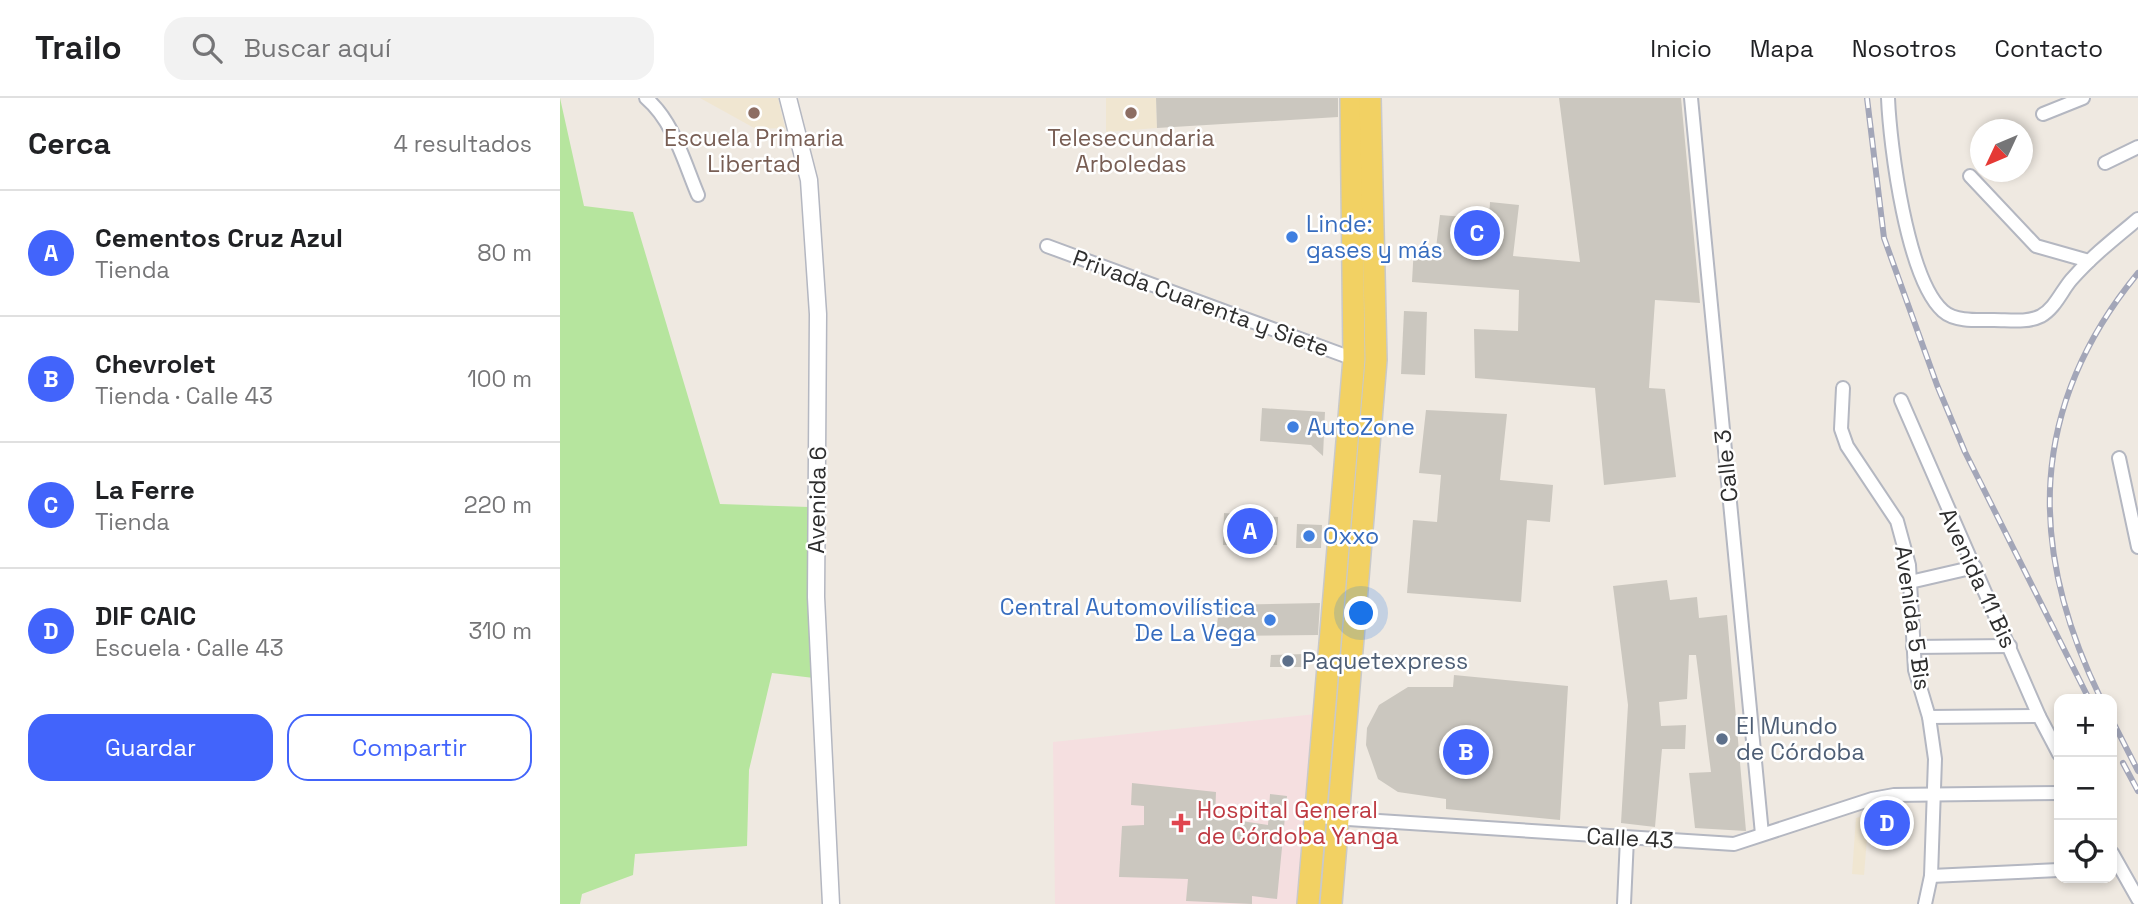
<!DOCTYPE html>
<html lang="es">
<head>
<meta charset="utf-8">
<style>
  :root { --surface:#fff; --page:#f2f2f2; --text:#202124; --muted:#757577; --line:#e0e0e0; --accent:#4264fb }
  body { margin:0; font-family:"Space Grotesk",sans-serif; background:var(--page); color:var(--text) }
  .controls { position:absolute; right:21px; bottom:21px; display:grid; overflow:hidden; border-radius:14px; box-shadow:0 4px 10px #0003 }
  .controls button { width:63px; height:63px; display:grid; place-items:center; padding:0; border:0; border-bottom:2px solid var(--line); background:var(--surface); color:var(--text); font:35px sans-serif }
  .compass { position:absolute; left:1410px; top:21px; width:63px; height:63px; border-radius:50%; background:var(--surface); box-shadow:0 4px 10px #0003; rotate:226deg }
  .you { position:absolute; left:802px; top:516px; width:24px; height:24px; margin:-18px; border:5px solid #fff; border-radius:50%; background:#1a73e8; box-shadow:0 0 0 10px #1a73e833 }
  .badge { display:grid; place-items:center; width:46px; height:46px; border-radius:50%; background:var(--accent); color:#fff; font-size:23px; font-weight:700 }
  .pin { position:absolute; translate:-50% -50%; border:4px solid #fff; box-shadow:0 2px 7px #0006 }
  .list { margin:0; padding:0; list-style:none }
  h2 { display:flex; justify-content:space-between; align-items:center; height:91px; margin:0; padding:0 28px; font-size:30px }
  h2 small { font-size:23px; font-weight:400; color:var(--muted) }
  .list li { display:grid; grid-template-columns:46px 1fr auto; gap:21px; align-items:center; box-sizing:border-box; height:126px; padding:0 28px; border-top:2px solid var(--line) }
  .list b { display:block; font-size:26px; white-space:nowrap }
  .list p { margin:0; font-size:23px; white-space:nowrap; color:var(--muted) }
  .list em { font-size:23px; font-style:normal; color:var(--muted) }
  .actions { display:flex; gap:14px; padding:21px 28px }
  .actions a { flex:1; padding:16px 0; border:2px solid var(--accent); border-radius:21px; text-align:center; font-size:24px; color:var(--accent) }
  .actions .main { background:var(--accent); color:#fff }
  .icon { flex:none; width:38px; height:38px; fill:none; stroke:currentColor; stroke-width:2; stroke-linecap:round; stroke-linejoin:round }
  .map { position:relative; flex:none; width:1578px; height:806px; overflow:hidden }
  header { display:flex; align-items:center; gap:42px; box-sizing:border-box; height:98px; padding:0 35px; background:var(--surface); border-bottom:2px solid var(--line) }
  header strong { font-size:33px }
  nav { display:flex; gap:38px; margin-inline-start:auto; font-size:24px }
  .search { width:490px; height:63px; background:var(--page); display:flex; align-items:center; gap:18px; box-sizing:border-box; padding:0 24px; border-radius:21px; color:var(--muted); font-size:26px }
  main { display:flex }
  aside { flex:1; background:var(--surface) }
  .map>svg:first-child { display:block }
  .education { fill:#f0e6d1 }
  .medical { fill:#f5dfe0 }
  .green { fill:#b6e59e }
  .building { fill:#cbc7bf }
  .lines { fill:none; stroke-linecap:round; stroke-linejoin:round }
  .minor-casing { stroke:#b4b7c1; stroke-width:16 }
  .tertiary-casing { stroke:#b4b7c1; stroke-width:19 }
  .primary-casing { stroke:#c9c9c9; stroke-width:24 }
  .minor { stroke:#fff; stroke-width:12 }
  .tertiary { stroke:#fff; stroke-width:16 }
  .primary { stroke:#f2d163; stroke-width:21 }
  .rail-casing { stroke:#a3a6b8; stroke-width:6 }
  .rail { stroke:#fff; stroke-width:3.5; stroke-dasharray:10; stroke-linecap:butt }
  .education-dot { fill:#8d6e63; stroke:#fff; stroke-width:2.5 }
  .shop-dot { fill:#3f7fe0; stroke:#fff; stroke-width:2.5 }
  .service-dot { fill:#5c6f8a; stroke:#fff; stroke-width:2.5 }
  .health-dot { fill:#e0444e; stroke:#fff; stroke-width:2.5 }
  .labels { text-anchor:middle; stroke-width:5; stroke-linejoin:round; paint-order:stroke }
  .education-label { font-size:23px; fill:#785e54; stroke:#fff }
  .shop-label { font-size:23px; fill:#366cbe; stroke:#fff; text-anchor:start }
  .street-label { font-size:23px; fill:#2e2e2e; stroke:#fff }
  .service-label { font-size:23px; fill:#4e5e75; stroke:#fff; text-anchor:start }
  .health-label { font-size:23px; fill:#be3a42; stroke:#fff; text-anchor:start }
</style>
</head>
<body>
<header>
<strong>Trailo</strong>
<div class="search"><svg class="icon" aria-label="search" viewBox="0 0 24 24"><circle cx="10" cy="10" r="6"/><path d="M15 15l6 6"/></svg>Buscar aquí</div>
<nav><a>Inicio</a><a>Mapa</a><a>Nosotros</a><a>Contacto</a></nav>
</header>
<main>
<aside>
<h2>Cerca<small>4 resultados</small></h2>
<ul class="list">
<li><span class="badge">A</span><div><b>Cementos Cruz Azul</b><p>Tienda</p></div><em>80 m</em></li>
<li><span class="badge">B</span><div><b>Chevrolet</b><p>Tienda · Calle 43</p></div><em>100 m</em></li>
<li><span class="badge">C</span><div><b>La Ferre</b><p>Tienda</p></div><em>220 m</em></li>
<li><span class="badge">D</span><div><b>DIF CAIC</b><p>Escuela · Calle 43</p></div><em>310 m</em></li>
</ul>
<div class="actions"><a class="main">Guardar</a><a>Compartir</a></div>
</aside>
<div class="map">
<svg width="1578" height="806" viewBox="0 0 1578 806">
  <rect width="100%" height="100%" fill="#efe9e1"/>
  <g class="education">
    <path d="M140 0H218L225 30 196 31Z"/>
    <path d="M546 0H596L597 30 546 34Z"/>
    <path d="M1342 706 1340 741 1312 740 1315 710Z"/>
    <path d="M1309 716 1304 777 1292 776 1296 720Z"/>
  </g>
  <path class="medical" d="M756 616 740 806H495L493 644Z"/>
  <path class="green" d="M0 0 24 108 73 114 160 406 249 409 254 580 212 575 189 672 187 748 75 756 73 777 22 796 20 806H0Z"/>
  <g class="building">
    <path d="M596 0H778V19L597 30Z"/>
    <path d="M999 0H1121L1140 205 1095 202 1089 290 1105 291 1116 379 1044 387 1035 290 915 280 914 231 958 233 959 192 852 184 854 148 876 150 880 117 929 121 930 104 959 107 953 158 1020 164Z"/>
    <path d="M844 213 867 214 865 277 841 276Z"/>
    <path d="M702 310 765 314 763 358 751 347 700 343Z"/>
    <path d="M866 312 947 316 940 382 993 387 990 424 967 422 961 504 847 495 853 422 877 424 881 377 859 375Z"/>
    <path d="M664 415 718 419 717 447H663Z"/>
    <path d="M737 426 762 427 761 450H736Z"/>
    <path d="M1107 482 1110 502 1137 499 1139 520 1167 517 1186 733 1135 730 1129 675 1151 674 1136 557H1129L1127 601 1099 604 1101 628 1126 627 1125 651H1102L1095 729 1061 725 1068 607 1053 488Z"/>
    <path d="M760 505 758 537 656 538 659 507Z"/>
    <path d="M746 556 745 569H710L711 557Z"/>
    <path d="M894 577 1008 588 1000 722 886 711V701L838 694 818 681 806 647 807 630 819 607 848 589H893Z"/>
    <path d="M572 685 656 694 655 719 708 727 710 696 727 698 717 801 692 798V806L626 803 628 781 559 779 562 728 584 727V708L571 707Z"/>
  </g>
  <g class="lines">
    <defs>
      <g id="minor">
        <path d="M86 0C114 24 124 64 138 97"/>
        <path d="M1131 0 1202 736"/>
        <path d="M1328 0C1330 48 1347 181 1383 213 1395 224 1419 222 1434 222 1449 222 1467 225 1481 218 1495 210 1501 194 1511 182 1531 159 1555 140 1578 121"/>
        <path d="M1483 16 1523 0"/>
        <path d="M1545 65 1578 49"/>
        <path d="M1410 78 1476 148 1529 163"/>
        <path d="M487 148 794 261"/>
        <path d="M1283 290 1281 331 1287 348 1337 423 1349 467 1355 572 1369 619 1375 661 1371 778 1365 806"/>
        <path d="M1341 302 1479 618 1499 656"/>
        <path d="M1559 360 1578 449"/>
        <path d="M1350 484 1415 469"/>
        <path d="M1353 549 1450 548"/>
        <path d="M1369 619 1479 618"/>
        <path d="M757 719 1174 746 1312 701 1334 697 1499 695"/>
        <path d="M1552 755 1578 801"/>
        <path d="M1371 778 1499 772"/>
        <path d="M1064 806 1067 740"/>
      </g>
      <path id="tertiary" d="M228 0 249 82 258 216 256 499 271 806"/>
      <g id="primary">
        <path d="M748 806 794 261 791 0"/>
        <path d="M771 806 816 262 810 0"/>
      </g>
    </defs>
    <use href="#minor" class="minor-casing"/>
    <use href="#tertiary" class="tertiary-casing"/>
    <use href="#primary" class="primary-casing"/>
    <use href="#minor" class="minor"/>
    <use href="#tertiary" class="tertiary"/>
    <use href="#primary" class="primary"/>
    <defs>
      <g id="rail">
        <path d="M1307 0 1324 140 1377 287 1405 354 1529 601"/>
        <path d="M1541 601C1467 450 1468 309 1578 175"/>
        <path d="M1552 622 1578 673"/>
        <path d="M1563 665 1578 693"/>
      </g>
    </defs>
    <use href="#rail" class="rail-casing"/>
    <use href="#rail" class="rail"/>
  </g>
  <g class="education-dot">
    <circle cx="194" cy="15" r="7"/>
    <circle cx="571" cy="15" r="7"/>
  </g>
  <g class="shop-dot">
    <circle cx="732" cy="139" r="7"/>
    <circle cx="733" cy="329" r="7"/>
    <circle cx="749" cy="438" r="7"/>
    <circle cx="710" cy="522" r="7"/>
  </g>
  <g class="service-dot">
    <circle cx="728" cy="563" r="7"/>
    <circle cx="1162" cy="641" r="7"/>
  </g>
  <path class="health-dot" d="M617.5 714.5h7v7h7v7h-7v7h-7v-7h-7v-7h7z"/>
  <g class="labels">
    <g class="education-label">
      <text x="194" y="48">Escuela Primaria<tspan x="194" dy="26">Libertad</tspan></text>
      <text x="571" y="48">Telesecundaria<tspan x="571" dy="26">Arboledas</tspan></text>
    </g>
    <g class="shop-label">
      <text x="746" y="134">Linde:<tspan x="746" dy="26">gases y más</tspan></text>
      <text x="747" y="337">AutoZone</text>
      <text x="763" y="446">Oxxo</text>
      <text x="696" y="517" text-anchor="end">Central Automovilística<tspan x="696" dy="26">De La Vega</tspan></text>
    </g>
    <g class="street-label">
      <text transform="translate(641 205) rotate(20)" y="8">Privada Cuarenta y Siete</text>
      <text transform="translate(1166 368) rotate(-96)" y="8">Calle 3</text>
      <text transform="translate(257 402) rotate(-89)" y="8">Avenida 6</text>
      <text transform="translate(1418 480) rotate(65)" y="8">Avenida 11 Bis</text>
      <text transform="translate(1353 520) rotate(82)" y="8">Avenida 5 Bis</text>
      <text transform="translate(1070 740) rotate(3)" y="8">Calle 43</text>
    </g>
    <g class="service-label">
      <text x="742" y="571">Paquetexpress</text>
      <text x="1176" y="636">El Mundo<tspan x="1176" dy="26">de Córdoba</tspan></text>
    </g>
    <g class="health-label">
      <text x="637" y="720">Hospital General<tspan x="637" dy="26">de Córdoba Yanga</tspan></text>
    </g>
  </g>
</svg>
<div class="controls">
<button>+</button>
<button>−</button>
<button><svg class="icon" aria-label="locate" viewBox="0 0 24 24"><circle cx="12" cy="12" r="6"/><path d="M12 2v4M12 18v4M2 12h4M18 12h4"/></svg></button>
</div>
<svg class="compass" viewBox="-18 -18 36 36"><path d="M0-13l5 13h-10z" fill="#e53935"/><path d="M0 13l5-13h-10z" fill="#757577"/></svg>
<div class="you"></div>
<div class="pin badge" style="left:690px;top:433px">A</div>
<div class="pin badge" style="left:906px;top:654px">B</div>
<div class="pin badge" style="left:917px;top:135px">C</div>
<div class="pin badge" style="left:1327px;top:725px">D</div>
</div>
</main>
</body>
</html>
